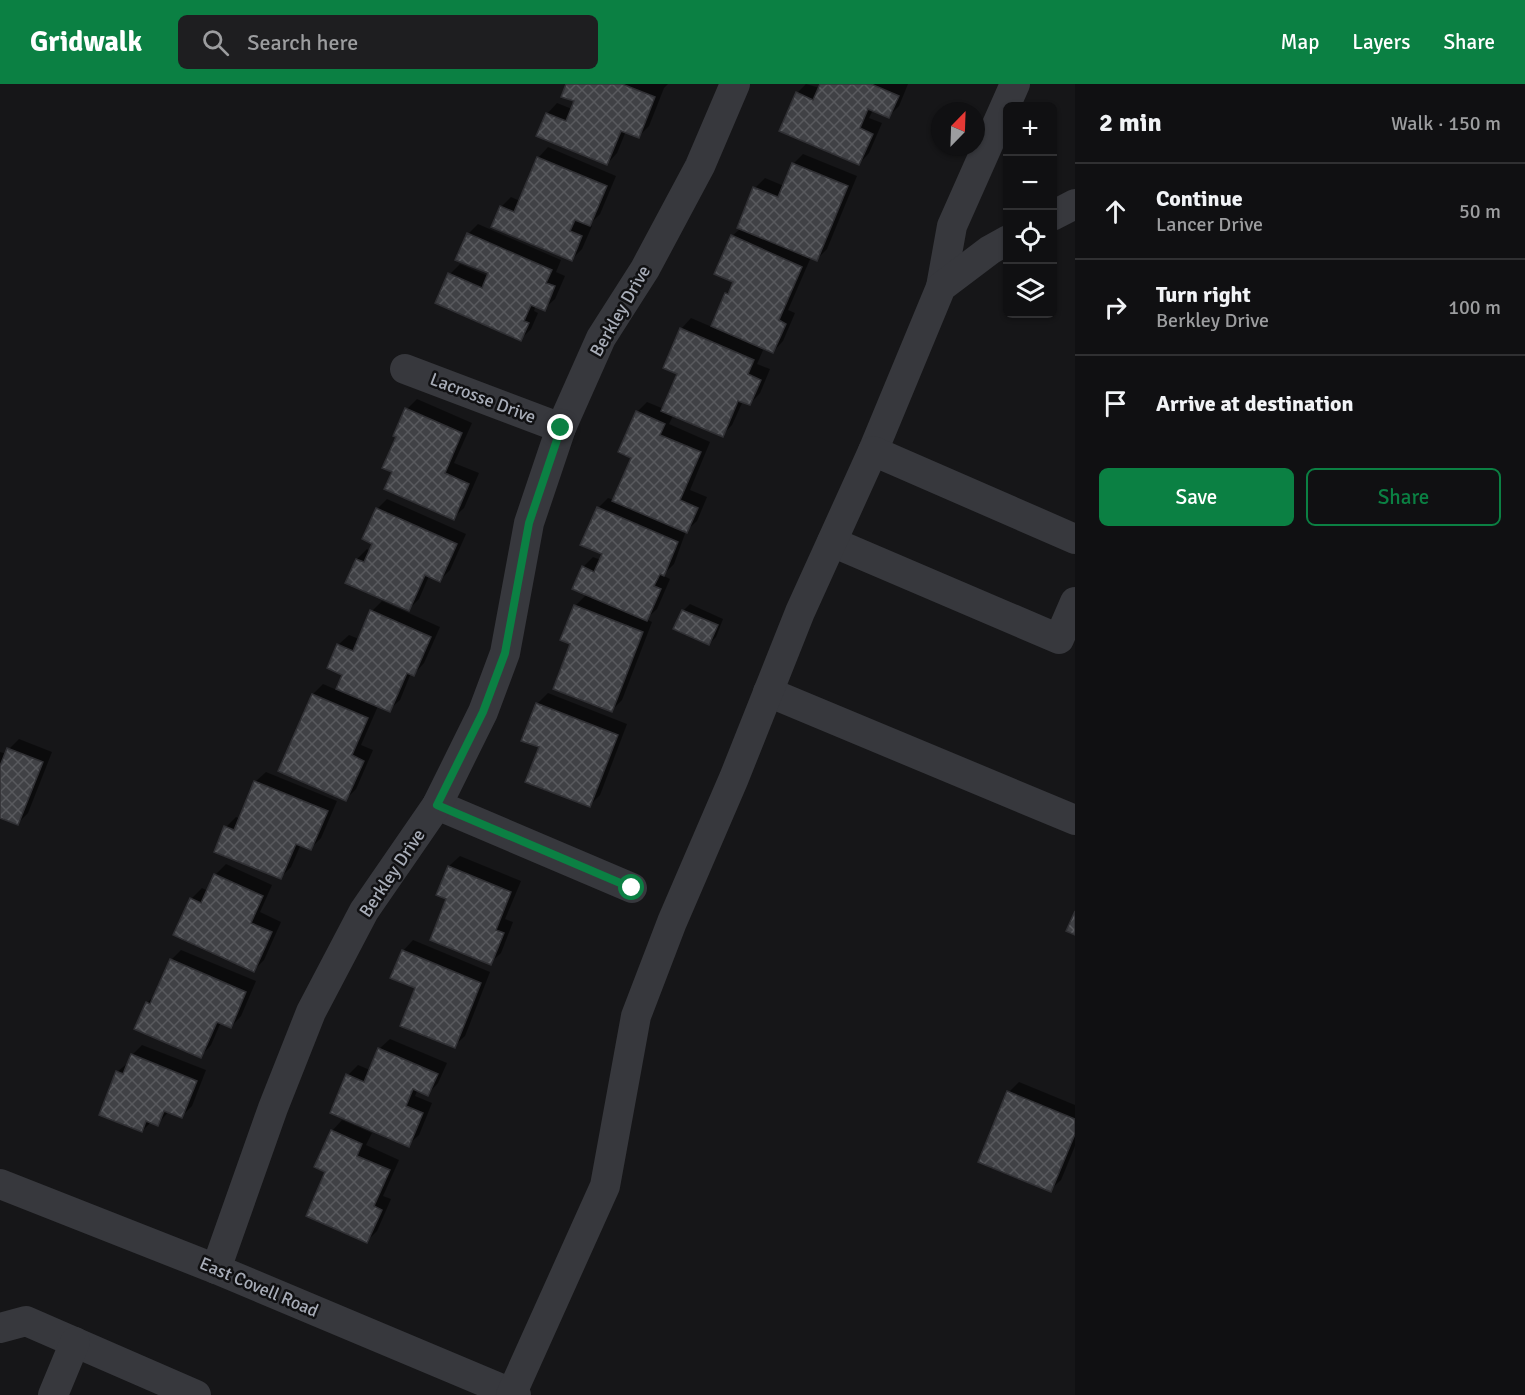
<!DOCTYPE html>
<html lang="en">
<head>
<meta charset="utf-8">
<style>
  :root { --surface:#101012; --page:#1e1e20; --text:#f1f3f6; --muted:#9c9d9f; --line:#303032; --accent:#0b8043 }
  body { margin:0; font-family:Signika,sans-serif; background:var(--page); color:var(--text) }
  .controls { position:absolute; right:18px; top:18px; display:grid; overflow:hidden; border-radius:9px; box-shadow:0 2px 4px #0004 }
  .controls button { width:54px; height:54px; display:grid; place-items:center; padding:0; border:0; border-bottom:2px solid var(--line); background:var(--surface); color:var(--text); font:30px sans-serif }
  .compass { position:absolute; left:931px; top:18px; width:54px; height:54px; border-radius:50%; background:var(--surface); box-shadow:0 2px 4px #0004; rotate:23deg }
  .stop { position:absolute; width:18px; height:18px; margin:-14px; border:4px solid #0b8043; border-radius:50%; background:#fff }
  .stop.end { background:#0b8043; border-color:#fff; box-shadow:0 2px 6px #0008 }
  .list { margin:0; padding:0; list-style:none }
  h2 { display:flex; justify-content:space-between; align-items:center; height:78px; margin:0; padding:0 24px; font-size:26px }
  h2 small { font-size:20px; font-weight:400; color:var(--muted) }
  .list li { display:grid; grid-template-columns:39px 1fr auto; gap:18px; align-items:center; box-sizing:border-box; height:96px; padding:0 24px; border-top:2px solid var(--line) }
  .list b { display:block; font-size:22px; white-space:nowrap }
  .list p { margin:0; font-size:20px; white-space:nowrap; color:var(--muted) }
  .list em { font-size:20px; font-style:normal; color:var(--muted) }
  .actions { display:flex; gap:12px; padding:18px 24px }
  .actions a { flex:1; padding:14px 0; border:2px solid var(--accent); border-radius:9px; text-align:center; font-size:21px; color:var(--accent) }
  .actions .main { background:var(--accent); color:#fff }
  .icon { flex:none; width:33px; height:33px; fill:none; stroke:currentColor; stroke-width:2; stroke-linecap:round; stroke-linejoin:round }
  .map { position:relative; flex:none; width:1075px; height:1311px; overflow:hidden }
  header { display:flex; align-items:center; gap:36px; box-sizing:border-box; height:84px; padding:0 30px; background:var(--accent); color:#fff }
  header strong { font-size:28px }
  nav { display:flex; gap:33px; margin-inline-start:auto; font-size:21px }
  .search { width:420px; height:54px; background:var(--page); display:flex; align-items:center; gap:15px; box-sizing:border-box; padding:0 21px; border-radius:9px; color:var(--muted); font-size:22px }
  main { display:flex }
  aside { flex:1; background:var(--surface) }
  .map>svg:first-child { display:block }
  .shadow { fill:#0007 }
  .building { fill:url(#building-cross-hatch); stroke:#303034; stroke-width:1.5 }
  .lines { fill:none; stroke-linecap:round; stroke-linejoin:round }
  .minor { stroke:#37383d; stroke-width:30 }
  .route { stroke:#0b8043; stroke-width:8 }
  .labels { text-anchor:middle; stroke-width:5; stroke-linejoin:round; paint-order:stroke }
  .street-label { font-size:18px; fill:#a8adb8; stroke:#111113 }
</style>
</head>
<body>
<header>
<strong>Gridwalk</strong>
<div class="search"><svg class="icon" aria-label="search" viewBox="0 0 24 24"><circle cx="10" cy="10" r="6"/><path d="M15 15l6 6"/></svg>Search here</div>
<nav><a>Map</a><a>Layers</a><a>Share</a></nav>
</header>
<main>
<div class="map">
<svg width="1075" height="1311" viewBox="0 0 1075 1311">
  <defs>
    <pattern id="building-cross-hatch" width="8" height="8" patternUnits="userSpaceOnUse" patternTransform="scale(1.5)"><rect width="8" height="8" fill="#404145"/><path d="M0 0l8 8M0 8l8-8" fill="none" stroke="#595a5e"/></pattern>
  </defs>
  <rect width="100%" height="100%" fill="#161618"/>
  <g class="shadow">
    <path d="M568 0H668L664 4 649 42 639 52 626 47 617 69 607 80 547 30 557 19 572 25 576 17Z"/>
    <path d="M806 0 820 4 821 0H908L899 22 889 32 873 26 869 34 882 39 869 69 859 80 797 9Z"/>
    <path d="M548 63 616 92 600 130 589 141 592 142 582 165 572 175 501 123 511 113 520 117 538 74Z"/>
    <path d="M803 70 857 92 827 165 817 175 811 173 788 226 795 229 783 257 773 268 764 264 757 280 770 285 760 309 750 320 743 317 732 341 722 351 674 330 669 340 710 358 690 406 707 413 697 437 686 447 674 480 665 489 664 492 670 495 657 525 646 535 652 538 622 616 611 627 575 522 587 510 583 483 593 473 601 476 603 469 598 424 608 414 614 416 633 373 637 328 647 318 664 325 679 289 681 245 691 234 712 243 726 210 732 204 735 198 732 152 741 144 755 104 765 94 784 102 793 80Z"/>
    <path d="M478 140 561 176 556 188 565 192 555 215 544 225 536 221 534 227 538 229 531 245 521 255 450 190 460 180 488 192 490 189 468 150Z"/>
    <path d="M417 315 472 339 454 379 479 389 464 424 453 434 394 387 407 325Z"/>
    <path d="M387 415 466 450 450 486 440 496 429 492 419 515 409 525 357 475 367 465 370 467 374 459 377 425Z"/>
    <path d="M382 517 440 543 424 579 414 590 411 589 400 616 389 626 378 622 361 661 373 666 356 705 346 715 280 686 313 610 323 600 337 606 344 590 338 561 349 551 359 555 372 527Z"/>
    <path d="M690 520 723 535 716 553 709 560 683 527Z"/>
    <path d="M548 609 627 640 600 711 590 721 541 662 537 620Z"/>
    <path d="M19 655 52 668 28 729 18 739 0 732V668L7 670 9 665Z"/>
    <path d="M266 688 337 717 321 754 311 764 301 760 291 783 281 793 226 743 236 733 241 735 255 698Z"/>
    <path d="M460 772 521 797 505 835 513 838 501 869 490 879 448 814 438 810 449 782Z"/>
    <path d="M226 780 272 801 260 828 281 838 264 876 254 886 191 815 202 804 208 807 215 791Z"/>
    <path d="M413 856 490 888 465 952 454 962 417 904 403 867Z"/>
    <path d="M181 866 256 897 241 932 231 943 221 938 211 961 201 972 147 919 157 909 171 876Z"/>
    <path d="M390 955 447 979 438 999 428 1010 418 1005 415 1012 432 1019 419 1051 408 1061 348 991 358 981 370 986 379 965Z"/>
    <path d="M142 961 206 986 192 1022 182 1032 169 1027 158 1040 151 1038 142 1047 117 988 129 978 132 971Z"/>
    <path d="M1019 998 1075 1021V1062L1061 1096 1050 1106 1009 1008Z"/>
    <path d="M342 1036 372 1049 366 1061 399 1076 383 1112 391 1115 377 1147 367 1157 327 1088 332 1047Z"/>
  </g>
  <g class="building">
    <path d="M566 0H622L655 13 639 54 621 47 607 81 536 52 546 29 566 37 574 17 561 13Z"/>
    <path d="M820 0H871L899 12 889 34 868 25 860 44 873 50 859 81 779 47 796 8 813 16Z"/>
    <path d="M537 73 607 102 590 142 575 136 570 147 582 152 572 177 491 143 500 122 514 128Z"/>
    <path d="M792 79 848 102 817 177 737 144 753 103 778 113Z"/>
    <path d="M467 149 552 186 546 199 555 202 545 227 531 221 524 237 529 239 521 257 435 219 448 189 482 204 488 189 455 176Z"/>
    <path d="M731 151 802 183 779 236 786 240 773 269 711 242 725 209 728 210 733 198 714 190Z"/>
    <path d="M680 244 754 276 748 290 761 296 750 321 738 317 723 353 661 327 677 290 663 284Z"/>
    <path d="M405 324 462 349 445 389 469 400 454 436 384 405 392 388 382 384 396 353 393 352Z"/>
    <path d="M636 327 665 340 660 351 701 368 680 416 698 424 687 449 612 417 631 374 618 368Z"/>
    <path d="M597 423 678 458 664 492 660 490 654 502 661 505 647 537 572 505 582 482 594 488 602 470 580 461Z"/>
    <path d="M376 424 457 460 440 498 425 491 409 527 345 499 356 475 364 478 372 460 362 455Z"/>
    <path d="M574 521 643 548 612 628 553 605 570 560 560 556Z"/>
    <path d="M370 526 431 553 414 592 407 589 390 628 336 605 342 591 327 584 337 560 353 567Z"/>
    <path d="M682 526 718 541 709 561 673 545Z"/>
    <path d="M312 610 368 634 352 671 364 677 346 717 278 687Z"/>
    <path d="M536 619 618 651 590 723 525 698 539 663 521 657Z"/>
    <path d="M7 664 43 678 18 741 0 734V682Z"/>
    <path d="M254 697 328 727 311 766 296 760 281 795 214 768 224 742 234 746Z"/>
    <path d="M448 782 511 808 496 846 504 849 491 881 430 856 446 815 436 811Z"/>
    <path d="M214 790 263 812 251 839 272 848 254 888 173 851 190 814 201 819Z"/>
    <path d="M1075 827V851L1066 847Z"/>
    <path d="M402 866 481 899 455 964 400 942 415 904 390 894Z"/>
    <path d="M170 875 246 908 231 944 217 938 201 974 134 945 146 918 150 920Z"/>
    <path d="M378 964 438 990 428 1012 413 1005 406 1022 423 1029 409 1063 330 1029 346 990 364 998Z"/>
    <path d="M131 970 197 997 182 1034 164 1027 158 1042 146 1037 142 1048 99 1031 116 987 123 990Z"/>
    <path d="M1007 1007 1075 1035V1050L1051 1108 978 1078Z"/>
    <path d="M331 1046 362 1060 357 1072 390 1086 374 1122 382 1126 367 1159 306 1132 325 1088 314 1083Z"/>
  </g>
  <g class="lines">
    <g class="minor">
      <path d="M1052 132 1075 120"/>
      <path d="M941 203 952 142 1015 0"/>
      <path d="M405 285 561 344"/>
      <path d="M873 367 941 203 990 166 1008 156"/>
      <path d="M832 458 1059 555 1075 518"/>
      <path d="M768 608 1075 736"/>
      <path d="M437 721 632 804"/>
      <path d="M0 1100 216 1185 516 1311"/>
      <path d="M216 1185 273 1024 311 928 364 827 437 721 483 628 505 569 529 439 561 344 601 254 645 185 700 82 735 0"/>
      <path d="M0 1244 26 1237 196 1311"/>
      <path d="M53 1311 75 1258"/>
      <path d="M511 1311 605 1102 636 932 672 838 734 694 800 528 873 367 1075 455"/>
    </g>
  </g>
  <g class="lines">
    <path class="route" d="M561 344 529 439 505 569 483 628 437 721 632 804"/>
  </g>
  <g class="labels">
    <g class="street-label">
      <text transform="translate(620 227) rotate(-60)" y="6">Berkley Drive</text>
      <text transform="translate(483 314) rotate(21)" y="6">Lacrosse Drive</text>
      <text transform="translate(392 789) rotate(-56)" y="6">Berkley Drive</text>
      <text transform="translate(259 1203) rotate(23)" y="6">East Covell Road</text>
    </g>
  </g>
</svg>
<div class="controls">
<button>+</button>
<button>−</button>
<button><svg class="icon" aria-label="locate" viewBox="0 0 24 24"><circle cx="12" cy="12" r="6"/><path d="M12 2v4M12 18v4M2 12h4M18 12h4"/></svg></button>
<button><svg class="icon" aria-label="layers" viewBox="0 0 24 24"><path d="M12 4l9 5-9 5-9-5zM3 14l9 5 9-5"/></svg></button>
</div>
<svg class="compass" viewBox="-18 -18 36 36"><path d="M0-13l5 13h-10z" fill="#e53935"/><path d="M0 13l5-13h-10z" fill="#9c9d9f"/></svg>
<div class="stop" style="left:632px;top:804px"></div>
<div class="stop end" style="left:561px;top:344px"></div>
</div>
<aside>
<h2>2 min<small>Walk · 150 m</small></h2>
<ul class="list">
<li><svg class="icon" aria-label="ahead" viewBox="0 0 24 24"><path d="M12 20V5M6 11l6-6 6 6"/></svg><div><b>Continue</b><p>Lancer Drive</p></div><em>50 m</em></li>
<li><svg class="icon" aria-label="right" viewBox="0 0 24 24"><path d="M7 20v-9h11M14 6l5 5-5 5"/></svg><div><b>Turn right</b><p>Berkley Drive</p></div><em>100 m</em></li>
<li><svg class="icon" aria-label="arrive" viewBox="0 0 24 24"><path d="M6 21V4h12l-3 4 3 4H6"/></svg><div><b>Arrive at destination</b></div></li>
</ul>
<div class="actions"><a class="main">Save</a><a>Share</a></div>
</aside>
</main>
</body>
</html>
